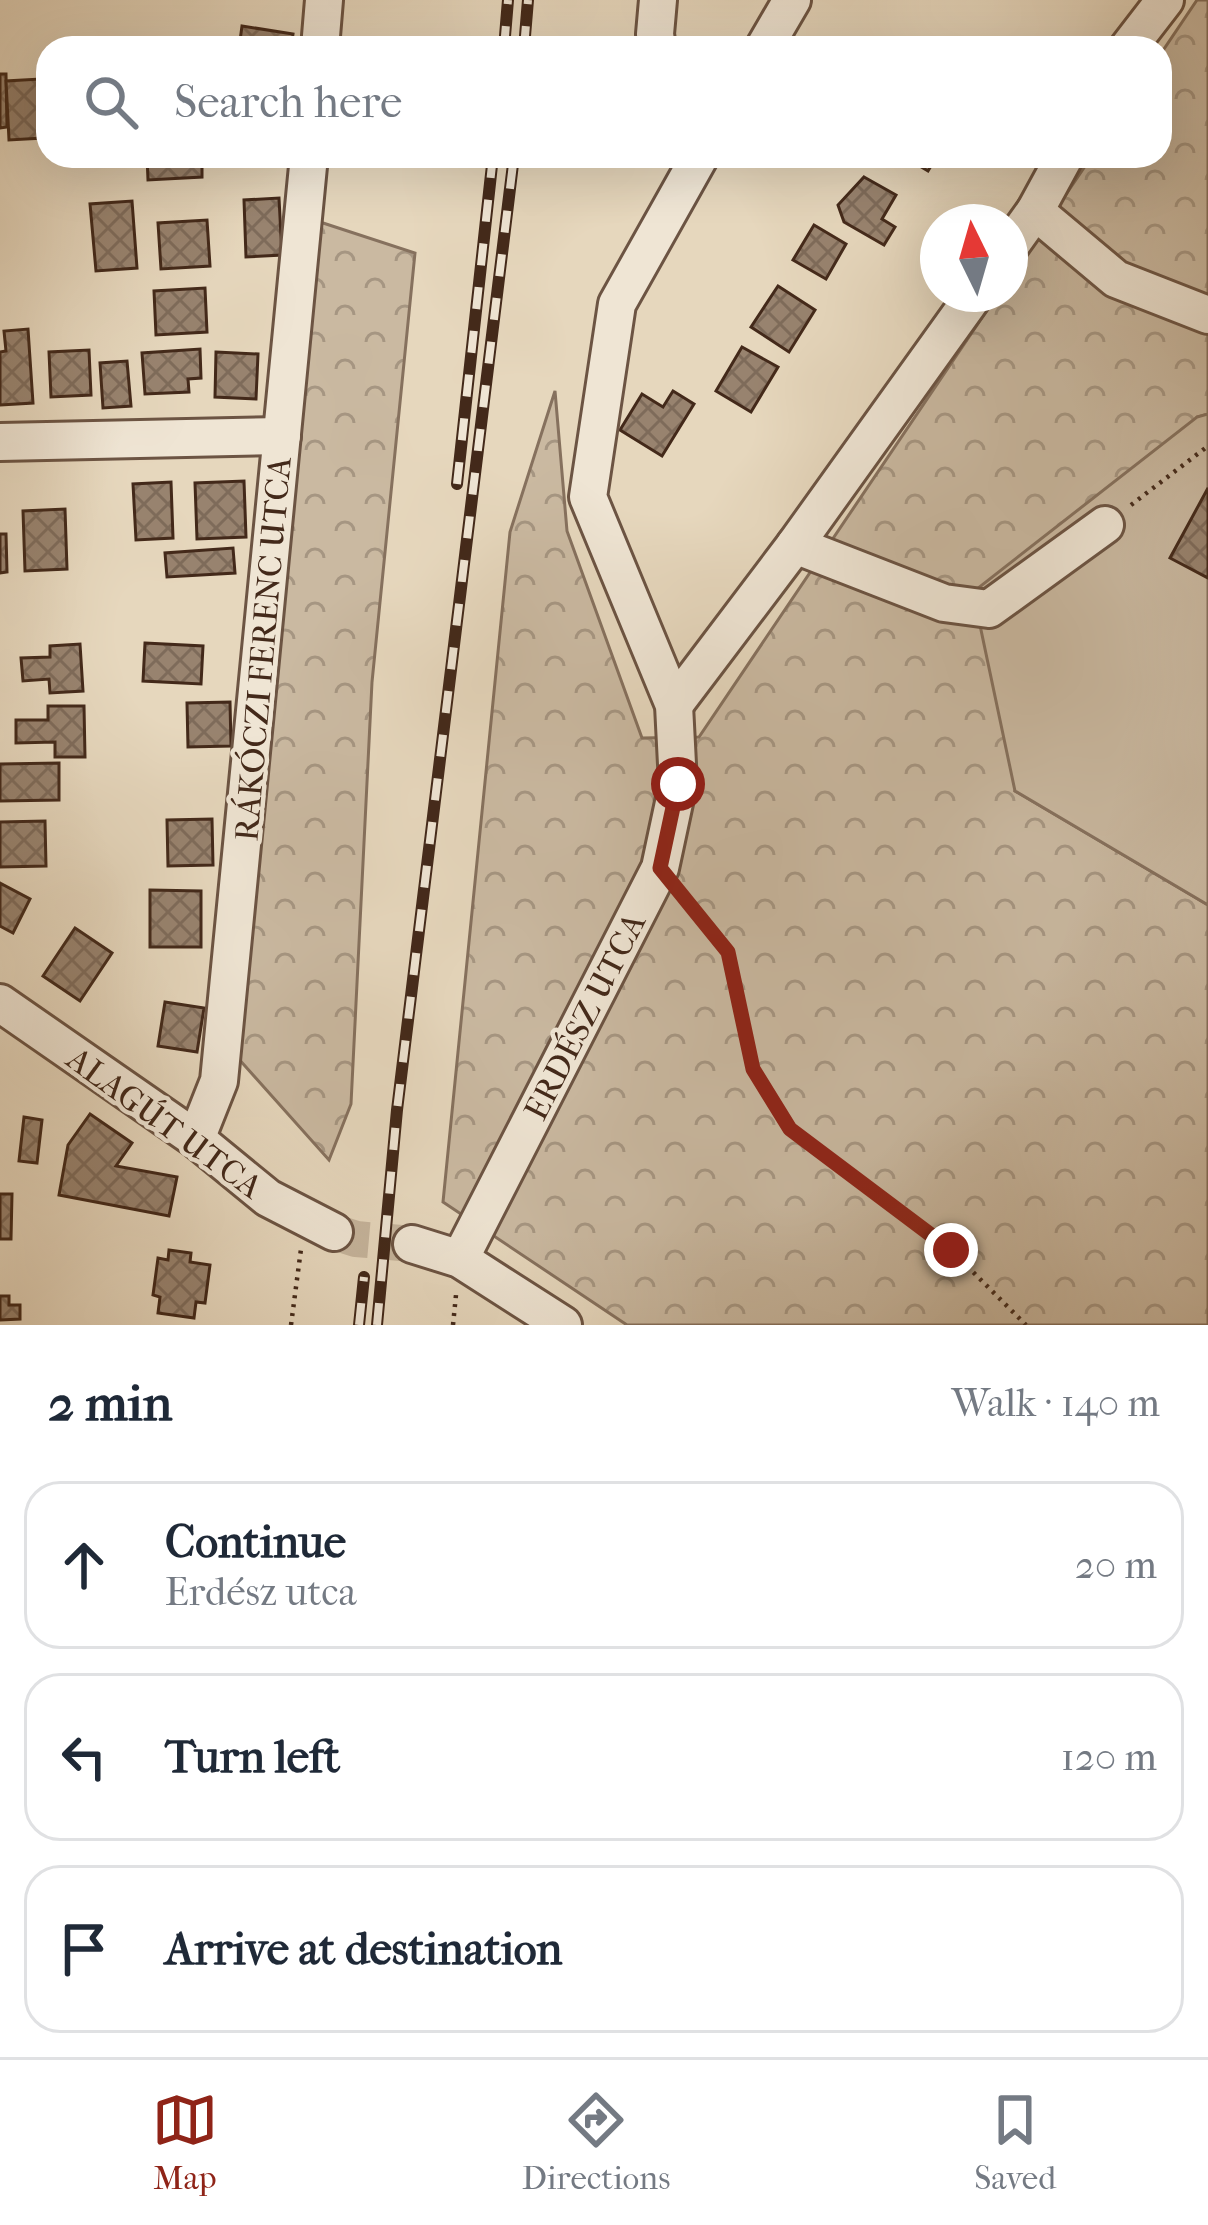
<!DOCTYPE html>
<html lang="en">
<head>
<meta charset="utf-8">
<style>
  :root { --surface:#fff; --page:#f2f2f3; --text:#1f2937; --muted:#747a83; --line:#e0e1e3; --accent:#8f2418 }
  body { margin:0; font-family:"IM FELL French Canon",serif; background:var(--page); color:var(--text) }
  .compass { position:absolute; left:920px; top:204px; width:108px; height:108px; border-radius:50%; background:var(--surface); box-shadow:0 12px 48px #0002; rotate:355deg }
  .stop { position:absolute; width:36px; height:36px; margin:-27px; border:9px solid #8f2418; border-radius:50%; background:#fff }
  .stop.end { background:#8f2418; border-color:#fff; box-shadow:0 3px 12px #0008 }
  .list { margin:0; padding:0; list-style:none }
  h2 { display:flex; justify-content:space-between; align-items:center; height:156px; margin:0; padding:0 48px; font-size:51px }
  h2 small { font-size:39px; font-weight:400; color:var(--muted) }
  .list li { display:grid; grid-template-columns:78px 1fr auto; gap:36px; align-items:center; box-sizing:border-box; height:168px; margin:0 24px 24px; padding:0 24px; border:3px solid var(--line); border-radius:36px }
  .list b { display:block; font-size:45px; white-space:nowrap }
  .list p { margin:0; font-size:39px; white-space:nowrap; color:var(--muted) }
  .list em { font-size:39px; font-style:normal; color:var(--muted) }
  .icon { flex:none; width:66px; height:66px; fill:none; stroke:currentColor; stroke-width:2; stroke-linecap:round; stroke-linejoin:round }
  .map { position:relative; flex:none; width:1208px; height:1325px; overflow:hidden }
  .search { position:absolute; background:var(--surface); box-shadow:0 12px 48px #0002; left:36px; right:36px; top:36px; height:132px; display:flex; align-items:center; gap:30px; box-sizing:border-box; padding:0 42px; border-radius:36px; color:var(--muted); font-size:45px }
  .sheet { height:732px; background:var(--surface) }
  nav { display:flex; justify-content:space-around; align-items:center; box-sizing:border-box; height:168px; border-top:3px solid var(--line); background:var(--surface); font-size:33px; color:var(--muted) }
  nav a { display:grid; justify-items:center; gap:6px }
  nav .on { color:var(--accent) }
  .map>svg:first-child { display:block }
  .forest { fill:url(#forest-crowns); stroke:#86715e; stroke-width:3 }
  .pitch { fill:#cab9a1; stroke:#86715e; stroke-width:3 }
  .building { fill:url(#building-cross-hatch); stroke:#43291a; stroke-width:3 }
  .lines { fill:none; stroke-linecap:round; stroke-linejoin:round }
  .minor-tunnel { stroke:#c5b49c; stroke-width:36; stroke-dasharray:36 18; stroke-linecap:butt }
  .minor-casing { stroke:#6c5443; stroke-width:42 }
  .path { stroke:#43291a; stroke-width:4.5; stroke-dasharray:3 6; stroke-linecap:butt }
  .minor { stroke:#efe5d4; stroke-width:36 }
  .rail-casing { stroke:#43291a; stroke-width:12 }
  .rail { stroke:#efe5d4; stroke-width:8; stroke-dasharray:22; stroke-linecap:butt }
  .route { stroke:#8f2418; stroke-width:15 }
  .labels { text-anchor:middle; stroke-width:9; stroke-linejoin:round; paint-order:stroke }
  .street-label { font-size:33px; fill:#43291a; stroke:#efe5d4 }
</style>
</head>
<body>
<div class="map">
<svg width="1208" height="1325" viewBox="0 0 1208 1325">
  <defs>
    <pattern id="forest-crowns" width="20" height="18" patternUnits="userSpaceOnUse" patternTransform="scale(3)"><rect width="20" height="18" fill="#cab9a1"/><path d="M2 6a3 3 0 1 1 6 0M12 15a3 3 0 1 1 6 0" fill="none" stroke="#a69682"/></pattern>
    <pattern id="building-cross-hatch" width="8" height="8" patternUnits="userSpaceOnUse" patternTransform="scale(3)"><rect width="8" height="8" fill="#98836f"/><path d="M0 0l8 8M0 8l8-8" fill="none" stroke="#7e6b5a"/></pattern>
  </defs>
  <rect width="100%" height="100%" fill="#e6d7bd"/>
  <filter id="stains"><feTurbulence type="fractalNoise" baseFrequency=".00167" numOctaves="4"/><feColorMatrix values="0 0 0 0 .2 0 0 0 0 .09 0 0 0 0 .02 0 0 0 .5 -.17"/></filter>
  <radialGradient id="worn" r=".72"><stop offset=".6" stop-color="#630" stop-opacity="0"/><stop offset="1" stop-color="#630" stop-opacity=".3"/></radialGradient>
  <g class="forest">
    <path d="M1197 0H1208V414L1197 417 1015 791 1208 905V1325H627L443 1202 510 532 555 391 567 531 642 738 699 737 998 294H1010V277L1092 156H1160V55Z"/>
    <path d="M320 222 415 253 372 682 351 1104 329 1160 237 1057Z"/>
  </g>
  <path class="pitch" d="M1208 414V905L1015 791 973 592 1197 417Z"/>
  <g class="building">
    <path d="M242 26 293 34 291 48H239Z"/>
    <path d="M0 74H6L7 127 0 128Z"/>
    <path d="M40 79 43 138 9 140 6 81Z"/>
    <path d="M147 156H202V177L148 180Z"/>
    <path d="M903 156H937L928 171Z"/>
    <path d="M864 177 896 195 882 219 895 227 884 245 844 222 838 205Z"/>
    <path d="M279 198 282 255 246 257 244 200Z"/>
    <path d="M132 201 137 268 96 271 90 204Z"/>
    <path d="M207 220 210 266 161 269 158 223Z"/>
    <path d="M814 225 846 244 826 279 793 260Z"/>
    <path d="M778 286 815 310 789 352 751 327Z"/>
    <path d="M205 288 207 332 156 335 154 291Z"/>
    <path d="M28 329 33 403 0 405V352L6 351 4 331Z"/>
    <path d="M742 347 778 367 751 412 716 391Z"/>
    <path d="M200 349 201 378 188 379 189 392 145 394 142 353Z"/>
    <path d="M89 350 91 395 51 397 49 352Z"/>
    <path d="M216 352 258 354 256 399 215 397Z"/>
    <path d="M127 361 131 406 103 408 100 363Z"/>
    <path d="M673 391 694 404 662 456 620 430 642 394 663 407Z"/>
    <path d="M244 481 246 537 197 539 195 483Z"/>
    <path d="M171 482 173 538 136 540 133 484Z"/>
    <path d="M1208 488V578L1170 558Z"/>
    <path d="M65 509 67 569 25 571 23 511Z"/>
    <path d="M0 534H6L7 572 0 573Z"/>
    <path d="M233 548 235 573 167 577 165 553Z"/>
    <path d="M145 643 203 646 201 684 143 681Z"/>
    <path d="M80 644 83 691 50 693 49 679 23 681 21 658 50 657V646Z"/>
    <path d="M230 702 231 746 188 747 187 703Z"/>
    <path d="M48 706H84L85 757H55V742L16 743V720H48Z"/>
    <path d="M59 763V800L0 801V764Z"/>
    <path d="M212 819 213 865 168 866 167 820Z"/>
    <path d="M45 821 46 866 0 867V822Z"/>
    <path d="M0 883 30 899 13 933 0 926Z"/>
    <path d="M150 890 201 891V947H150Z"/>
    <path d="M75 928 112 953 80 1001 43 976Z"/>
    <path d="M165 1002 204 1008 197 1052 158 1046Z"/>
    <path d="M90 1114 132 1143 116 1166 177 1177 169 1216 59 1195 68 1145Z"/>
    <path d="M24 1117 42 1120 37 1163 19 1161Z"/>
    <path d="M0 1194H12L11 1239H0Z"/>
    <path d="M169 1250 191 1253 190 1262 210 1265 205 1303 196 1302 194 1318 158 1313 160 1297 153 1295 158 1258 168 1260Z"/>
    <path d="M0 1296H9V1305H20V1319L0 1320Z"/>
  </g>
  <g class="lines">
    <path class="minor-tunnel" d="M334 1232 356 1239 412 1244"/>
    <defs>
      <g id="minor">
        <path d="M320 48 324 0"/>
        <path d="M657 48 655 34 658 0"/>
        <path d="M764 48 792 0"/>
        <path d="M1128 48 1165 0"/>
        <path d="M1035 211 1116 279 1208 315"/>
        <path d="M1010 246 1035 211 1065 156"/>
        <path d="M0 442 282 436"/>
        <path d="M795 545 975 294"/>
        <path d="M674 705 795 545 944 603 989 609 1105 525"/>
        <path d="M0 1003 196 1139 268 1198 334 1232"/>
        <path d="M196 1139 219 1081 309 156"/>
        <path d="M412 1244 460 1259 563 1325"/>
        <path d="M460 1259 660 868 678 784 674 705 588 497 617 304 700 156"/>
      </g>
    </defs>
    <use href="#minor" class="minor-casing"/>
    <g class="path">
      <path d="M1131 505 1208 446"/>
      <path d="M683 896 728 952 753 1069 790 1129 951 1250 1026 1325"/>
      <path d="M291 1325 301 1249"/>
      <path d="M453 1325 456 1295"/>
    </g>
    <use href="#minor" class="minor"/>
    <defs>
      <g id="rail">
        <path d="M504 48 508 0"/>
        <path d="M524 48 528 0"/>
        <path d="M457 484 493 156"/>
        <path d="M359 1325 364 1277"/>
        <path d="M377 1325 397 1110 514 156"/>
      </g>
    </defs>
    <use href="#rail" class="rail-casing"/>
    <use href="#rail" class="rail"/>
  </g>
  <g class="lines">
    <path class="route" d="M678 784 660 868 728 952 753 1069 790 1129 951 1250"/>
  </g>
  <g class="labels">
    <g class="street-label">
      <text transform="translate(262 649) rotate(-85)" y="12">RÁKÓCZI FERENC UTCA</text>
      <text transform="translate(584 1016) rotate(-63)" y="12">ERDÉSZ UTCA</text>
      <text transform="translate(165 1122) rotate(36)" y="12">ALAGÚT UTCA</text>
    </g>
  </g>
  <rect width="100%" height="100%" filter="url(#stains)"/>
  <rect width="100%" height="100%" fill="url(#worn)"/>
</svg>
<svg class="compass" viewBox="-18 -18 36 36"><path d="M0-13l5 13h-10z" fill="#e53935"/><path d="M0 13l5-13h-10z" fill="#747a83"/></svg>
<div class="stop" style="left:678px;top:784px"></div>
<div class="stop end" style="left:951px;top:1250px"></div>
<div class="search"><svg class="icon" aria-label="search" viewBox="0 0 24 24"><circle cx="10" cy="10" r="6"/><path d="M15 15l6 6"/></svg>Search here</div>
</div>
<section class="sheet">
<h2>2 min<small>Walk · 140 m</small></h2>
<ul class="list">
<li><svg class="icon" aria-label="ahead" viewBox="0 0 24 24"><path d="M12 20V5M6 11l6-6 6 6"/></svg><div><b>Continue</b><p>Erdész utca</p></div><em>20 m</em></li>
<li><svg class="icon" aria-label="left" viewBox="0 0 24 24"><path d="M17 20v-9H6M10 6l-5 5 5 5"/></svg><div><b>Turn left</b></div><em>120 m</em></li>
<li><svg class="icon" aria-label="arrive" viewBox="0 0 24 24"><path d="M6 21V4h12l-3 4 3 4H6"/></svg><div><b>Arrive at destination</b></div></li>
</ul>
</section>
<nav>
<a class="on"><svg class="icon" aria-label="map" viewBox="0 0 24 24"><path d="M3 6l6-2 6 2 6-2v14l-6 2-6-2-6 2zM9 4v14M15 6v14"/></svg>Map</a>
<a><svg class="icon" aria-label="directions" viewBox="0 0 24 24"><path d="M12 3l9 9-9 9-9-9zM9 14v-3h6M13 9l2 2-2 2"/></svg>Directions</a>
<a><svg class="icon" aria-label="saved" viewBox="0 0 24 24"><path d="M7 4h10v16l-5-4-5 4z"/></svg>Saved</a>
</nav>
</body>
</html>
